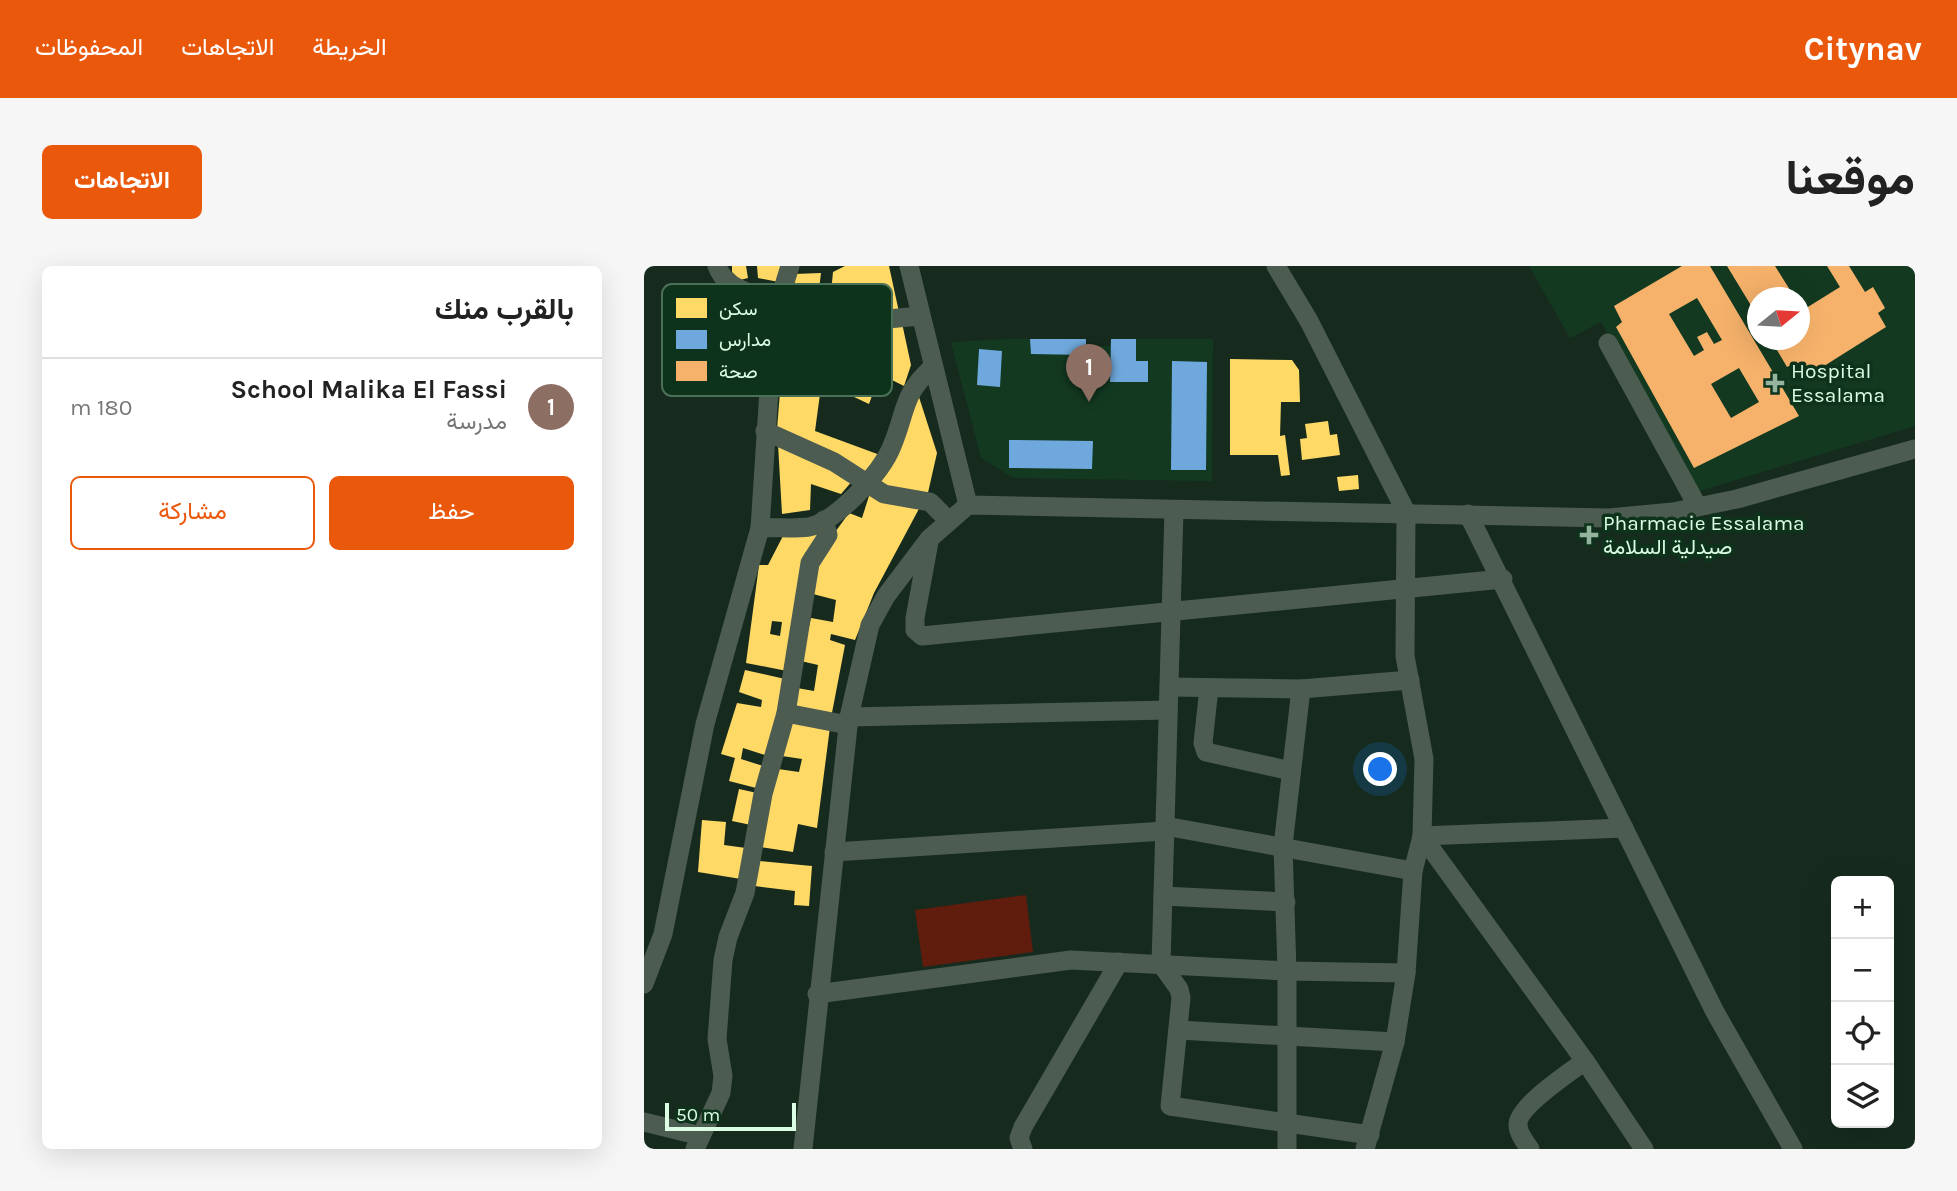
<!DOCTYPE html>
<html lang="ar">
<head>
<meta charset="utf-8">
<style>
  :root { --surface:#fff; --page:#f6f6f6; --text:#222; --muted:#767676; --line:#e0e0e0; --accent:#ea580c }
  body { margin:0; font-family:Karla,Vazirmatn,sans-serif; background:var(--page); color:var(--text); direction:rtl }
  .controls { position:absolute; right:21px; bottom:21px; display:grid; overflow:hidden; border-radius:10px; box-shadow:0 7px 28px #0002 }
  .controls button { width:63px; height:63px; display:grid; place-items:center; padding:0; border:0; border-bottom:2px solid var(--line); background:var(--surface); color:var(--text); font:35px sans-serif }
  .compass { position:absolute; left:1103px; top:21px; width:63px; height:63px; border-radius:50%; background:var(--surface); box-shadow:0 7px 28px #0002; rotate:72deg }
  .scale { position:absolute; left:21px; bottom:18px; width:131px; box-sizing:border-box; padding-left:7px; border:4px solid #dafde3; border-top:0; font-size:19px; line-height:24px; white-space:nowrap; color:#dafde3; -webkit-text-stroke:5px #0e331c; paint-order:stroke }
  .you { position:absolute; left:737px; top:504px; width:24px; height:24px; margin:-18px; border:5px solid #fff; border-radius:50%; background:#1a73e8; box-shadow:0 0 0 10px #1a73e833 }
  .badge { display:grid; place-items:center; width:46px; height:46px; border-radius:50%; background:var(--accent); color:#fff; font-size:23px; font-weight:700 }
  .pin { position:absolute; translate:-50% -58px; filter:drop-shadow(0 2px 4px #0008) }
  .pin::after { content:''; position:absolute; top:37px; width:24px; height:21px; background:inherit; clip-path:polygon(0 0,100% 0,50% 100%) }
  .list { margin:0; padding:0; list-style:none }
  h2 { display:flex; justify-content:space-between; align-items:center; height:91px; margin:0; padding:0 28px; font-size:30px }
  h2 small { font-size:23px; font-weight:400; color:var(--muted) }
  .list li { display:grid; grid-template-columns:46px 1fr auto; gap:21px; align-items:center; box-sizing:border-box; height:98px; padding:0 28px; border-top:2px solid var(--line) }
  .list b { display:block; font-size:26px; white-space:nowrap }
  .list p { margin:0; font-size:23px; white-space:nowrap; color:var(--muted) }
  .list em { font-size:23px; font-style:normal; color:var(--muted) }
  .actions { display:flex; gap:14px; padding:21px 28px }
  .actions a { flex:1; padding:16px 0; border:2px solid var(--accent); border-radius:10px; text-align:center; font-size:24px; color:var(--accent) }
  .actions .main { background:var(--accent); color:#fff }
  .icon { flex:none; width:38px; height:38px; fill:none; stroke:currentColor; stroke-width:2; stroke-linecap:round; stroke-linejoin:round }
  .map { position:relative; flex:none; width:1271px; height:883px; overflow:hidden; direction:ltr; border-radius:10px }
  header { display:flex; align-items:center; gap:42px; box-sizing:border-box; height:98px; padding:0 35px; background:var(--accent); color:#fff }
  header strong { font-size:33px }
  nav { display:flex; gap:38px; margin-inline-start:auto; font-size:24px }
  .intro { display:flex; align-items:center; justify-content:space-between; box-sizing:border-box; height:168px; padding:0 42px }
  h1 { margin:0; font-size:49px }
  .button { padding:18px 32px; border-radius:10px; background:var(--accent); color:#fff; font-size:24px; font-weight:700 }
  main { display:flex; gap:42px; padding:0 42px }
  aside { flex:1; background:var(--surface); border-radius:10px; box-shadow:0 7px 28px #0002 }
  .map>svg:first-child { display:block }
  .built { fill:#133a21; fill-rule:evenodd }
  .green { fill:#601c0c }
  .homes { fill:#ffd966; fill-rule:evenodd }
  .schools { fill:#6fa8dc }
  .health { fill:#f6b26b; fill-rule:evenodd }
  .lines { fill:none; stroke-linecap:round; stroke-linejoin:round }
  .minor { stroke:#4c5c51; stroke-width:19 }
  .poi-dot { fill:#95b49e; stroke:#0e331c; stroke-width:2.5 }
  .labels { text-anchor:middle; stroke-width:7; stroke-linejoin:round; paint-order:stroke }
  .poi-label { font-size:21px; fill:#dafde3; stroke:#0e331c; text-anchor:start }
  .key { fill:#0e331c; stroke:#4b7058; stroke-width:2 }
  .key-label { font-size:19px; fill:#dafde3 }
</style>
</head>
<body>
<header>
<strong>Citynav</strong>
<nav><a>الخريطة</a><a>الاتجاهات</a><a>المحفوظات</a></nav>
</header>
<div class="intro"><h1>موقعنا</h1><a class="button">الاتجاهات</a></div>
<main>
<div class="map">
<svg width="1271" height="883" viewBox="0 0 1271 883">
  <rect width="100%" height="100%" fill="#162b1e"/>
  <g class="built">
    <path d="M885 0H1271V160L1052 226 957 56 926 72ZM1114 32H1156V74H1114Z"/>
    <path d="M365 73H442V80H466L467 73H569L568 215 370 212 337 192 307 76Z"/>
  </g>
  <path class="green" d="M382 629 389 686 279 701 271 644Z"/>
  <g class="homes">
    <path d="M88 0H102L104 12 96 14 88 6Z"/>
    <path d="M113 0H140L135 16 114 12Z"/>
    <path d="M201 0H245L255 46 185 47 189 6Z"/>
    <path d="M177 7 172 48 141 39 150 8Z"/>
    <path d="M258 57 267 99 260 120 236 108 225 138 208 130 219 100 209 94 212 62Z"/>
    <path d="M149 59 204 64 201 95 168 87 165 102 179 106 171 165 236 189 223 208 133 163 137 114Z"/>
    <path d="M586 93 648 94 655 104 656 136H637L636 170 641 169 646 209 637 210 634 189H586Z"/>
    <path d="M274 128 293 187 283 231 235 219Z"/>
    <path d="M684 155 686 169 693 168 696 189 658 194 656 173 663 172 661 158Z"/>
    <path d="M134 178 209 214 197 228 167 218 166 244 138 248Z"/>
    <path d="M714 209 715 223 695 225 693 211Z"/>
    <path d="M225 230 277 239 230 327 211 374 187 368 186 374 201 379 187 452 149 444 153 422 170 425 174 399 157 395 167 352 189 356 192 334 169 328 175 299 189 269 205 247 218 252Z"/>
    <path d="M173 267 174 274 161 287 158 300 143 405 102 397 115 299H124L139 270ZM128 355 138 356 136 370 126 368Z"/>
    <path d="M101 404 141 413 124 490 99 482 97 493 122 501 116 523 85 515 91 492 77 488 93 437 117 441 118 434 95 426Z"/>
    <path d="M148 454 186 461 173 562 154 558 149 586 116 581 134 503 155 506 158 493 138 490Z"/>
    <path d="M95 523 113 527 107 559 88 555Z"/>
    <path d="M58 554 82 556 80 579 102 582 97 613 54 606Z"/>
    <path d="M116 595 168 600 165 640 150 639 151 625 111 620Z"/>
  </g>
  <g class="schools">
    <path d="M386 73H442V89L387 88Z"/>
    <path d="M467 73H492V95H504V116H466Z"/>
    <path d="M335 83 358 85 356 121 333 119Z"/>
    <path d="M528 95 563 96 562 204H527Z"/>
    <path d="M365 174 449 175 448 203 365 202Z"/>
  </g>
  <g class="health">
    <path d="M1038 0H1066L1155 150 1050 202 972 61 978 56 970 40ZM1053 32 1078 74 1070 78 1063 66 1053 71 1060 84 1050 90 1025 48ZM1095 102 1115 136 1087 152 1067 118Z"/>
    <path d="M1083 0H1131L1151 32H1114V51Z"/>
    <path d="M1183 0H1205L1221 26 1229 21 1241 42 1234 47 1242 61 1161 112 1151 97 1143 101 1127 74H1156V38L1159 44 1196 21Z"/>
  </g>
  <g class="lines">
    <g class="minor">
      <path d="M265 0 324 239"/>
      <path d="M632 0 665 55 762 246 761 390 780 493 778 570 769 605 762 707 751 776 721 883"/>
      <path d="M127 40 138 26 146 0"/>
      <path d="M130 48C180 59 226 55 277 50"/>
      <path d="M964 77 1054 241"/>
      <path d="M121 165 190 196 240 228 286 236 304 254"/>
      <path d="M530 244 517 698 535 723 537 732 526 840 726 869"/>
      <path d="M824 248 1071 746 1149 883"/>
      <path d="M116 262C132 261 149 263 165 261 193 255 238 206 248 180 263 144 258 128 289 101"/>
      <path d="M285 276 271 352V364L278 370 859 313"/>
      <path d="M525 421 657 423 766 414"/>
      <path d="M565 422 559 477 562 486 647 505"/>
      <path d="M142 447 204 459"/>
      <path d="M205 451 524 444"/>
      <path d="M521 560 769 605"/>
      <path d="M778 570 941 795 1000 883"/>
      <path d="M778 570 980 562"/>
      <path d="M190 586 521 565"/>
      <path d="M519 630 642 636"/>
      <path d="M0 718 19 668 61 458 116 262 130 48C119 23 83 29 73 0"/>
      <path d="M173 728 427 694 643 705 762 707"/>
      <path d="M534 764 751 776"/>
      <path d="M0 856 57 870"/>
      <path d="M51 883 77 827 79 810 73 773 79 694 84 671 101 627 119 528 142 447 166 297 184 269 180 254"/>
      <path d="M159 883 205 451 226 359 242 330 285 273 324 239 965 252 1029 246 1093 233 1271 183"/>
      <path d="M379 883 375 872 379 861 475 696"/>
      <path d="M643 883V705L639 580 657 423"/>
      <path d="M886 883C881 876 874 867 874 859 873 841 926 806 941 795"/>
    </g>
  </g>
  <g class="poi-dot">
    <path d="M1127.5 106.5h7v7h7v7h-7v7h-7v-7h-7v-7h7z"/>
    <path d="M941.5 258.5h7v7h7v7h-7v7h-7v-7h-7v-7h7z"/>
  </g>
  <g class="labels">
    <g class="poi-label">
      <text x="1147" y="112">Hospital<tspan x="1147" dy="24">Essalama</tspan></text>
      <text x="959" y="264">Pharmacie Essalama<tspan x="959" dy="24">صيدلية السلامة</tspan></text>
    </g>
  </g>
  <rect x="18" y="18" width="230" height="112" rx="10" class="key"/>
  <rect x="32" y="32" width="31" height="20" fill="#ffd966"/>
  <rect x="32" y="64" width="31" height="19" fill="#6fa8dc"/>
  <rect x="32" y="95" width="31" height="20" fill="#f6b26b"/>
  <g class="key-label">
    <text x="75" y="49">سكن</text>
    <text x="75" y="80">مدارس</text>
    <text x="75" y="112">صحة</text>
  </g>
</svg>
<div class="controls">
<button>+</button>
<button>−</button>
<button><svg class="icon" aria-label="locate" viewBox="0 0 24 24"><circle cx="12" cy="12" r="6"/><path d="M12 2v4M12 18v4M2 12h4M18 12h4"/></svg></button>
<button><svg class="icon" aria-label="layers" viewBox="0 0 24 24"><path d="M12 4l9 5-9 5-9-5zM3 14l9 5 9-5"/></svg></button>
</div>
<svg class="compass" viewBox="-18 -18 36 36"><path d="M0-13l5 13h-10z" fill="#e53935"/><path d="M0 13l5-13h-10z" fill="#767676"/></svg>
<div class="scale">50 m</div>
<div class="you"></div>
<div class="pin badge" style="left:445px;top:136px;background:#8d6e63">1</div>
</div>
<aside>
<h2>بالقرب منك<small></small></h2>
<ul class="list">
<li><span class="badge" style="background:#8d6e63">1</span><div><b>School Malika El Fassi</b><p>مدرسة</p></div><em>180 m</em></li>
</ul>
<div class="actions"><a class="main">حفظ</a><a>مشاركة</a></div>
</aside>
</main>
</body>
</html>
